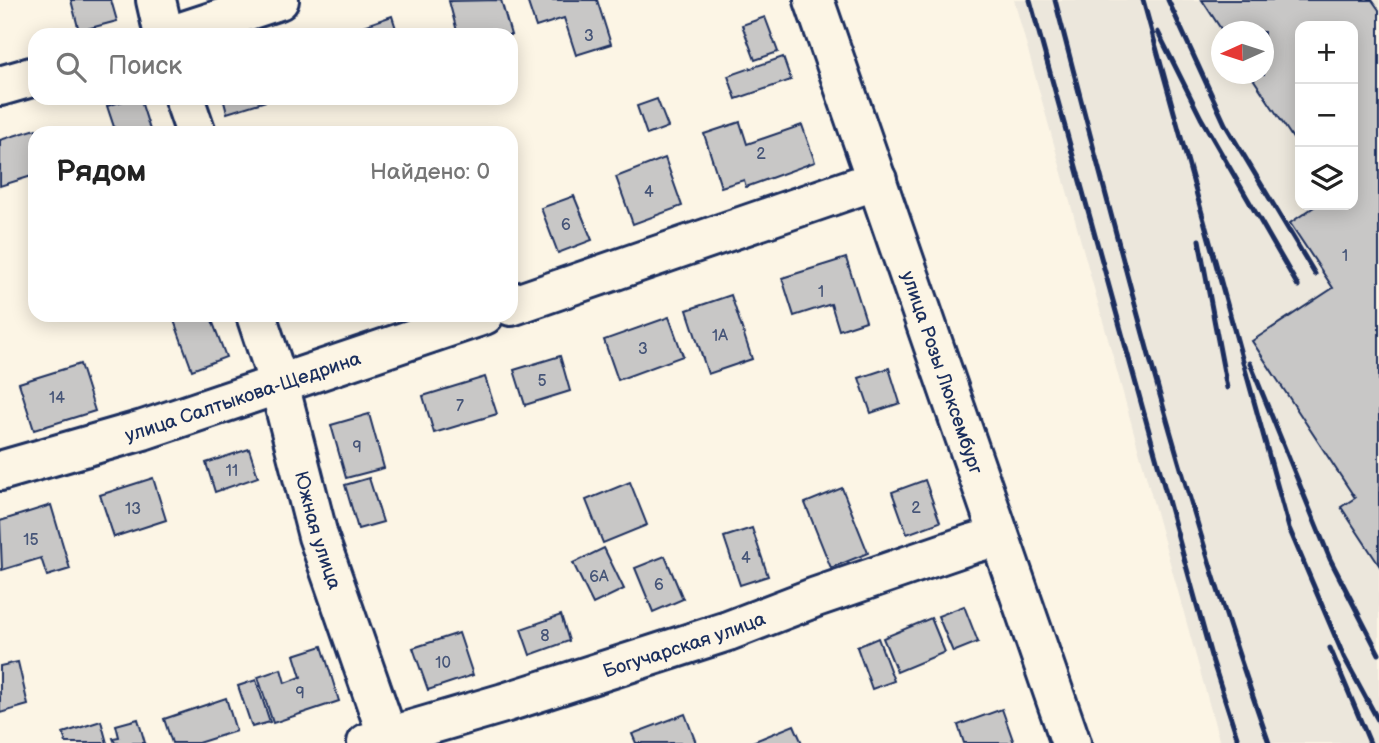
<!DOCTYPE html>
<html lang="ru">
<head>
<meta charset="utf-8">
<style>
  :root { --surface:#fff; --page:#f6f6f6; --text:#222; --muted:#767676; --line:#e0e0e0 }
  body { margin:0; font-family:"Balsamiq Sans",sans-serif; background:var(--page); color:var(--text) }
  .controls { position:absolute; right:21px; top:21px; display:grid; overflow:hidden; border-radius:14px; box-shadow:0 4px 18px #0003 }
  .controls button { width:63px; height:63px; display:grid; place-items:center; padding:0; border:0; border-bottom:2px solid var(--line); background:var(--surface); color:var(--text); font:35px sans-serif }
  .compass { position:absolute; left:1211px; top:21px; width:63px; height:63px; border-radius:50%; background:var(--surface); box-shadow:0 4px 18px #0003; rotate:267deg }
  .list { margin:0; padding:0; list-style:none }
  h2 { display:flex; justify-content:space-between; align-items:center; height:91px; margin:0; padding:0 28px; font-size:30px }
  h2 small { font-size:23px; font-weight:400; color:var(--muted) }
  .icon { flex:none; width:38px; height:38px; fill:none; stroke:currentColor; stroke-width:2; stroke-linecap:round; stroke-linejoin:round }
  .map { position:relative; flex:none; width:1379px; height:743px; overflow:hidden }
  .search { position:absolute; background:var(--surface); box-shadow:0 4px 18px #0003; left:28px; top:28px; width:490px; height:77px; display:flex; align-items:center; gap:18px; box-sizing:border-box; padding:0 24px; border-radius:21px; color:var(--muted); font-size:26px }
  .panel { position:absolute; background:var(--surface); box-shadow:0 4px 18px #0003; left:28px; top:126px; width:490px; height:196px; border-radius:21px }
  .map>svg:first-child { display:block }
  .built { fill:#ece7dc; fill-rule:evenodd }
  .building { fill:#c8c7c6; stroke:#1b2f5e; stroke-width:2 }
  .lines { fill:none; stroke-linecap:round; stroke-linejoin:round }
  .minor-casing { stroke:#1b2f5e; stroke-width:44 }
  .minor { stroke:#fcf5e5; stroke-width:38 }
  .rail { stroke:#1b2f5e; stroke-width:5 }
  .labels { text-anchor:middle; stroke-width:5; stroke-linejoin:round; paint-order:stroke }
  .number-label { font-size:16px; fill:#465578 }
  .street-label { font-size:19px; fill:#1b2f5e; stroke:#fcf5e5 }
</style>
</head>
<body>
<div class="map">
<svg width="1379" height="743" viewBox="0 0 1379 743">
  <rect width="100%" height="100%" fill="#fcf5e5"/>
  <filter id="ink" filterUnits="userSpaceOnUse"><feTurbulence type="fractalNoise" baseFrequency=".0143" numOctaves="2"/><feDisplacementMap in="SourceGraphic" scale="14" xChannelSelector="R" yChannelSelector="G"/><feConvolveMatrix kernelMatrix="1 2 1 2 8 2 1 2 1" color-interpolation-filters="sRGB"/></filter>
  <g filter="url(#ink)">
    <path class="built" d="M1014 0H1379V743H1220ZM1300 26H1353V205H1300ZM1222 32H1264V74H1222Z"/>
    <g class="building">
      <path d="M71 0H111L117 21 79 31Z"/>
      <path d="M501 0 511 35H458L449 1Z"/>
      <path d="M527 0H597L611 44 576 55 564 18 536 27Z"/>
      <path d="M1202 0H1372L1379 10V565L1341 507 1355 498 1252 341 1333 288 1290 223 1317 205H1353V26H1300V149L1250 74H1264V32H1223Z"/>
      <path d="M392 16 398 35H337Z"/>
      <path d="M765 17 778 52 755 60 742 25Z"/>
      <path d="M783 57 791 80 736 99 728 76Z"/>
      <path d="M133 98H140L151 133H116L107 106Z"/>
      <path d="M223 98H269V100L227 113Z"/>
      <path d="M657 99 668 127 647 135 637 106Z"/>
      <path d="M740 122 747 144 802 125 815 162 746 187 744 180 721 187 704 134Z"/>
      <path d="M36 129 35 175 0 186V140Z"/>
      <path d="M665 158 682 206 633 224 616 177Z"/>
      <path d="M574 196 592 240 558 253 541 208Z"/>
      <path d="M846 258 866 321 839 330 831 304 794 316 782 278Z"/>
      <path d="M731 295 752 359 708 374 687 310Z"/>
      <path d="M172 315H210L226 357 192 370Z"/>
      <path d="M669 317 683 356 618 380 604 340Z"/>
      <path d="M560 356 570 391 525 405 514 370Z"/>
      <path d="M80 364 95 411 34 430 19 383Z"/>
      <path d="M889 368 900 403 871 413 859 378Z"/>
      <path d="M485 377 497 414 434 433 423 396Z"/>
      <path d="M369 414 384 468 346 478 331 425Z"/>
      <path d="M249 449 258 477 215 492 206 463Z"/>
      <path d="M153 478 166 520 114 537 100 495Z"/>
      <path d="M369 478 383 522 358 529 345 485Z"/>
      <path d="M925 480 940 522 907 534 892 492Z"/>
      <path d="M630 482 647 525 603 543 586 500Z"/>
      <path d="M842 488 868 553 831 568 805 503Z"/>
      <path d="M51 505 70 569 47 576 41 558 2 570 0 521Z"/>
      <path d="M752 528 768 576 740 585 724 537Z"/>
      <path d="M604 548 624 589 593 604 573 563Z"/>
      <path d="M665 556 683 599 653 612 635 568Z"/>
      <path d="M964 606 978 642 953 652 938 616Z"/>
      <path d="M561 615 569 641 530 655 521 629Z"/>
      <path d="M931 618 945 652 897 672 883 638Z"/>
      <path d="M459 633 473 675 428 690 413 648Z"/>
      <path d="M878 638 894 681 872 689 857 647Z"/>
      <path d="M322 646 339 701 273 723 258 677 281 669 285 683 301 677 294 655Z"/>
      <path d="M18 662 28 705 0 713V666Z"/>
      <path d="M256 680 270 722 252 727 238 686Z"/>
      <path d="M226 698 236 731 198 743H172L164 719Z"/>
      <path d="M1002 709 1014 743H964L958 725Z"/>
      <path d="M685 714 696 743H636L632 734Z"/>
      <path d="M138 719 145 743H115L113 738 119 737 116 725Z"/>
      <path d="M101 721 107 743H66L63 733Z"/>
      <path d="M794 725 802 743H750Z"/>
    </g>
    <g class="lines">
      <defs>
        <g id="minor">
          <path d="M156 0 164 35"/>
          <path id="s1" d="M814 0 1071 743"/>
          <path d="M172 35 279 0"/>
          <path d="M0 86 35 76"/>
          <path d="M184 98 196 133"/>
          <path d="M511 306 877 180"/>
          <path id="s2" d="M256 315 279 384 318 536 390 743"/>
          <path id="s3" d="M0 471 143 430 484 315"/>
          <path id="s4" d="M367 743 504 703 728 631 816 597 971 544 999 536"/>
        </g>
      </defs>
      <use href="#minor" class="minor-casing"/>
      <use href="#minor" class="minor"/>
      <g class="rail">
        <path d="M1030 0 1211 656 1239 743"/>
        <path d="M1055 0C1120 250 1183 500 1269 743"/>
        <path d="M1143 0 1289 528 1344 657 1379 722"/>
        <path d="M1168 0 1225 124 1315 274"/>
        <path d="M1158 32 1201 118 1298 286"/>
        <path d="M1199 240 1227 388"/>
        <path d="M1250 363 1330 559 1379 654"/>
        <path d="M1330 648 1370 743"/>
      </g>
    </g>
  </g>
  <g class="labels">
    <g class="number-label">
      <text x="589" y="41">3</text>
      <text x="761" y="159">2</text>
      <text x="649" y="197">4</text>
      <text x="566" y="230">6</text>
      <text x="1345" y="261">1</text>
      <text x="821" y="297">1</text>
      <text x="720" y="341">1А</text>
      <text x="643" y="354">3</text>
      <text x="542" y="386">5</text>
      <text x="57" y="403">14</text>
      <text x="460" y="411">7</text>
      <text x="357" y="452">9</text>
      <text x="232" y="476">11</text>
      <text x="916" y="513">2</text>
      <text x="133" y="514">13</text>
      <text x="31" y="545">15</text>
      <text x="746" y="563">4</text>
      <text x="599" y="582">6А</text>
      <text x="659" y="590">6</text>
      <text x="545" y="641">8</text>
      <text x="443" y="668">10</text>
      <text x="300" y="698">9</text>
    </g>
    <g class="street-label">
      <text dy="7" stroke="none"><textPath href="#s1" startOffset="394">улица Розы Люксембург</textPath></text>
      <text dy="7" stroke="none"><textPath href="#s3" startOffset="254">улица Салтыкова-Щедрина</textPath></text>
      <text dy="7" stroke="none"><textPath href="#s2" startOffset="224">Южная улица</textPath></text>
      <text dy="7" stroke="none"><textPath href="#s4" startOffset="332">Богучарская улица</textPath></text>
    </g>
  </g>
</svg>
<div class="controls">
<button>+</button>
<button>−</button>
<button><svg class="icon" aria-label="layers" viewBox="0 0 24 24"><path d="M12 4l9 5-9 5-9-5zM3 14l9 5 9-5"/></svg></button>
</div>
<svg class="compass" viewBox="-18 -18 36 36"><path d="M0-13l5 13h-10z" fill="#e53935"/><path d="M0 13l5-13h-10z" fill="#767676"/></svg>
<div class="search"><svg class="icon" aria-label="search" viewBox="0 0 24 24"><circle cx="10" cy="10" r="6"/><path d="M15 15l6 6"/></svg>Поиск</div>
<section class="panel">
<h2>Рядом<small>Найдено: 0</small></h2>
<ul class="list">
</ul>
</section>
</div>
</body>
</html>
